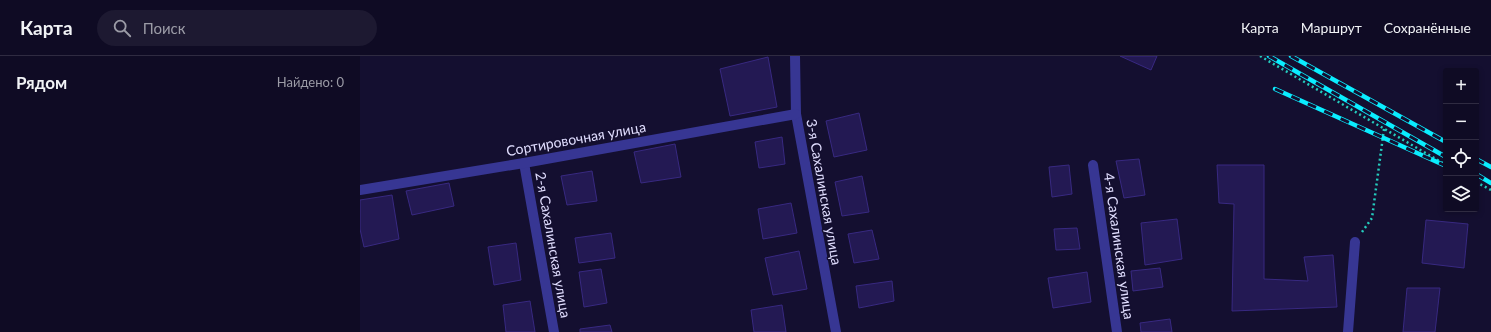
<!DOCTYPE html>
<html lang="ru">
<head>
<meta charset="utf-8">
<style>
  :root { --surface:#0f0b24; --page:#1d1931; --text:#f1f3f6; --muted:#9b9ba6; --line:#2f2b41 }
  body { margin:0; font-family:Lato,sans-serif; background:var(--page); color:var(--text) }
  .controls { position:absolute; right:12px; top:12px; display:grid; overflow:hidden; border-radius:4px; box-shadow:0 2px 6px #0003 }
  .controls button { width:36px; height:36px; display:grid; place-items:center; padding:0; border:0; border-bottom:1px solid var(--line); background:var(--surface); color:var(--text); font:20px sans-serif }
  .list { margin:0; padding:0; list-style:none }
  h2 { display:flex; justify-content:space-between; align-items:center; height:52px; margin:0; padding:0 16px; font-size:17px }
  h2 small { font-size:13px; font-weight:400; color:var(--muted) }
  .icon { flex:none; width:22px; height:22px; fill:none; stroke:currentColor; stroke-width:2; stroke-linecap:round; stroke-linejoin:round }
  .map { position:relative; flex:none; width:1131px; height:276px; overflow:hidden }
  header { display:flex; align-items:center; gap:24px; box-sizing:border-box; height:56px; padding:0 20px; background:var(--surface); border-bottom:1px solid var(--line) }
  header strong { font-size:19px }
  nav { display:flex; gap:22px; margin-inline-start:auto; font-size:14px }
  .search { width:280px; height:36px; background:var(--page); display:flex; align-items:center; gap:10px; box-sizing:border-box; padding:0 14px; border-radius:22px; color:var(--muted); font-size:15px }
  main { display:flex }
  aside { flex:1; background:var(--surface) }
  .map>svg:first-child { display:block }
  .building { fill:#231953; stroke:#382981 }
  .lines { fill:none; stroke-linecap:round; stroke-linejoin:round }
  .path { stroke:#24cdbe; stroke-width:2.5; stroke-dasharray:2 3; stroke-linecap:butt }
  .street { stroke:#373693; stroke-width:10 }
  .rail-casing { stroke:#0aedff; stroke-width:4.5 }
  .rail { stroke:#140f30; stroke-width:3; stroke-dasharray:9; stroke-linecap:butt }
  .labels { text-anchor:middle; stroke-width:3; stroke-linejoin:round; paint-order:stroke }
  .street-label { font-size:14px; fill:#e1deff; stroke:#140f30 }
</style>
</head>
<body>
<header>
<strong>Карта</strong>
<div class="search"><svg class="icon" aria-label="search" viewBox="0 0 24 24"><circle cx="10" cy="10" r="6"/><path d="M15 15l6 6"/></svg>Поиск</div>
<nav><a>Карта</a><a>Маршрут</a><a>Сохранённые</a></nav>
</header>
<main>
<aside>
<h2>Рядом<small>Найдено: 0</small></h2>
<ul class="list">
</ul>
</aside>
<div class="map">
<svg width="1131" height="276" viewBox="0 0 1131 276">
  <rect width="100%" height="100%" fill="#140f30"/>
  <g class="building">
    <path d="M760 0H797L791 14Z"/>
    <path d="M408 1 417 51 370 60 360 13Z"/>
    <path d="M499 57 507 94 474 101 466 65Z"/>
    <path d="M422 81 425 108 399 112 395 86Z"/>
    <path d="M315 88 321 121 281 127 274 96Z"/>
    <path d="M779 103 785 139 764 142 756 105Z"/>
    <path d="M709 109 712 138 692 141 689 111Z"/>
    <path d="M857 109H904V223L948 225 944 201 973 199 977 251 872 255 874 148 859 147Z"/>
    <path d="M232 115 237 145 207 149 201 120Z"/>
    <path d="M502 120 509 156 482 160 475 126Z"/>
    <path d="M89 127 94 150 52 159 46 135Z"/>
    <path d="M32 139 39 183 4 191 0 173V144Z"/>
    <path d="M431 147 437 177 403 183 398 153Z"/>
    <path d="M817 163 822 203 785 209 781 167Z"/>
    <path d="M1066 164 1108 168 1104 212 1062 207Z"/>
    <path d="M717 172 720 193 696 194 694 173Z"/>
    <path d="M512 174 519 203 494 207 488 178Z"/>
    <path d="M251 177 255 202 219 207 215 182Z"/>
    <path d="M156 187 161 224 134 229 128 191Z"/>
    <path d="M439 195 447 233 413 239 405 202Z"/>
    <path d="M800 212 803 231 773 235 771 215Z"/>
    <path d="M241 213 247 247 224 251 219 216Z"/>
    <path d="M727 216 731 246 693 252 688 222Z"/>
    <path d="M532 225 534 245 499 252 496 230Z"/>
    <path d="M1047 232H1080L1075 276H1043Z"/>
    <path d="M170 245 175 276H146L143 249Z"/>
    <path d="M422 249 426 276H394L391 254Z"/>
    <path d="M810 263 812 276H781L780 267Z"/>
    <path d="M250 269 252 276H220V273Z"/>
  </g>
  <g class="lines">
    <g class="path">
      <path d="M900 0 1086 109"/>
      <path d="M1116 126 1131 134"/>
      <path d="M1002 176 1012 162 1024 73"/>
    </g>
    <g class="street">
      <path d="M435 0 436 58 476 276"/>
      <path d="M164 107 194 276"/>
      <path d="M733 109 757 276"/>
      <path d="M0 134 164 107 436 58"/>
      <path d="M988 276 995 186"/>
    </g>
    <defs>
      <g id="rail">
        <path d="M909 0 1086 101"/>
        <path d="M931 0 1086 86"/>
        <path d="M915 33 1086 110"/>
        <path d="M1116 103 1131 111"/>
        <path d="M1116 118 1131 127"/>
      </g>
    </defs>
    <use href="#rail" class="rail-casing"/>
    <use href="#rail" class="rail"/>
  </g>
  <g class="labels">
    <g class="street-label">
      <text transform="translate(216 83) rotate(-10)" y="5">Сортировочная улица</text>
      <text transform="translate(464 136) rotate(80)" y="5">3-я Сахалинская улица</text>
      <text transform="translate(193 189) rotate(80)" y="5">2-я Сахалинская улица</text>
      <text transform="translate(759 190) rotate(82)" y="5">4-я Сахалинская улица</text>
    </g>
  </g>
</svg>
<div class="controls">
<button>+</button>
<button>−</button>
<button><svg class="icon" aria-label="locate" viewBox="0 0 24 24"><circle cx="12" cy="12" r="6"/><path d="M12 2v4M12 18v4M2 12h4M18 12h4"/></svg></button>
<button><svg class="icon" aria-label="layers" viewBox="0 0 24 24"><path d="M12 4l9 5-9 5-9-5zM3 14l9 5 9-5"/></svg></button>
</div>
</div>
</main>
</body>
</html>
